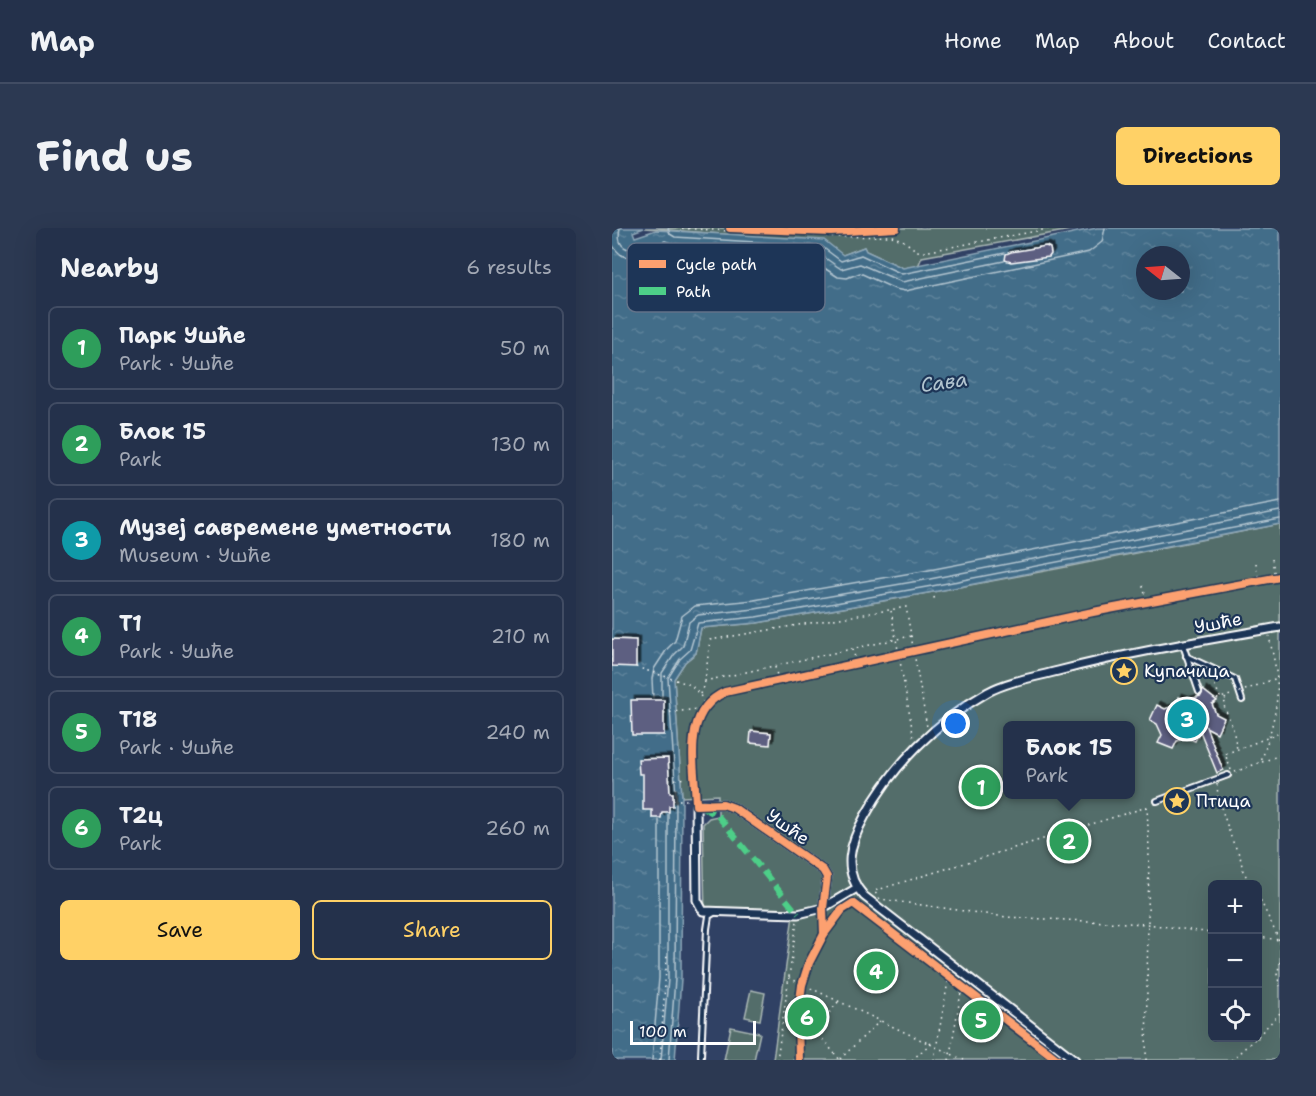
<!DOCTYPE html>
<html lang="en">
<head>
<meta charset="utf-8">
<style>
  :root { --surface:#24314b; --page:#2c3952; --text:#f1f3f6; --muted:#a3a9b5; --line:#414c63; --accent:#ffd166 }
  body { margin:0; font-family:"Shantell Sans",sans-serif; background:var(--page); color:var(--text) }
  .controls { position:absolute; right:18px; bottom:18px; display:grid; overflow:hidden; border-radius:9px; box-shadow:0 6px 24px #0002 }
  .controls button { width:54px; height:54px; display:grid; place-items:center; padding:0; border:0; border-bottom:2px solid var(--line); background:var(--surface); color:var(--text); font:30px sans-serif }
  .compass { position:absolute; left:524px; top:18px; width:54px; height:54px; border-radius:50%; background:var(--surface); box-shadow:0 6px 24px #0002; rotate:287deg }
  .scale { position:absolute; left:18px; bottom:15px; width:126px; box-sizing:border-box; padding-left:6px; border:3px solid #fff; border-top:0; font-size:16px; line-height:21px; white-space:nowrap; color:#fff; -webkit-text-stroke:4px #1d3557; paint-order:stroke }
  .you { position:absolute; left:344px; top:496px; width:21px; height:21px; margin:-15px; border:4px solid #fff; border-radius:50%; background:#1a73e8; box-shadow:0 0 0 9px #1a73e833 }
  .badge { display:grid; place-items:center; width:39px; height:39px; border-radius:50%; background:var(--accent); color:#fff; font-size:20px; font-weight:700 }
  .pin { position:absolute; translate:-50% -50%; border:3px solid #fff; box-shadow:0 2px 6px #0006 }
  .popup { position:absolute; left:391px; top:493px; width:132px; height:78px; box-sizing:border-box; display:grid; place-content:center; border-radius:9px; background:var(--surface); filter:drop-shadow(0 2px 4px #0005); font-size:20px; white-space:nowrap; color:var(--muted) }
  .popup b { font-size:22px; color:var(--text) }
  .popup::after { content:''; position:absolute; left:50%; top:100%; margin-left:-12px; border:12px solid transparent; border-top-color:var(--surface) }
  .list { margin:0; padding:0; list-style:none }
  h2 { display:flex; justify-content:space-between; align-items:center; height:78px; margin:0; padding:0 24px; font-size:26px }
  h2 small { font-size:20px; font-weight:400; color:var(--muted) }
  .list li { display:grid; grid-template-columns:39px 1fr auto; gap:18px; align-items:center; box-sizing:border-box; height:84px; margin:0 12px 12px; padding:0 12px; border:2px solid var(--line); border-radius:9px }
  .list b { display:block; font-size:22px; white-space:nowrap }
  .list p { margin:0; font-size:20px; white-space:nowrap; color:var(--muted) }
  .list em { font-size:20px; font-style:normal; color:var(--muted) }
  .actions { display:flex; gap:12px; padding:18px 24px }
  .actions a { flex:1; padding:14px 0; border:2px solid var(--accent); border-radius:9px; text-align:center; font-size:21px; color:var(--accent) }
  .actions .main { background:var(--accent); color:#111 }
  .icon { flex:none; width:33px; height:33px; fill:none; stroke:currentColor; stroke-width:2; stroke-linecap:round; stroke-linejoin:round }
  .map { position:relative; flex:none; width:668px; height:832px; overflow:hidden; border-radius:9px }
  header { display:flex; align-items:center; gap:36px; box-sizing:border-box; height:84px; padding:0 30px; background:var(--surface); border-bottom:2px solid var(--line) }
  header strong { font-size:28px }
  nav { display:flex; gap:33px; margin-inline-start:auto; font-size:21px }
  .intro { display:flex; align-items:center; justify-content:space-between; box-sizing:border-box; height:144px; padding:0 36px }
  h1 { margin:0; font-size:42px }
  .button { padding:15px 27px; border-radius:9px; background:var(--accent); color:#111; font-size:21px; font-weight:700 }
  main { display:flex; gap:36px; padding:0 36px }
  aside { flex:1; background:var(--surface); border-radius:9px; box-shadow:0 6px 24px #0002 }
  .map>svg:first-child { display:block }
  .green { fill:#536d6a; stroke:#a9b6b4; stroke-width:1.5; fill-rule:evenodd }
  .water { fill:url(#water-ripples); stroke:#8ea7b8; stroke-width:1.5; fill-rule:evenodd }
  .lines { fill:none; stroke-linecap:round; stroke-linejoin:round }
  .shore { stroke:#b3c5d0; stroke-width:1.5 }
  .building { fill:#5d5e81; stroke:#fff; stroke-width:1.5; filter:url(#shadow) }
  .lane-casing { stroke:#fff; stroke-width:8 }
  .street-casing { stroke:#fff; stroke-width:11 }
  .path { stroke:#fff; stroke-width:1.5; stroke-dasharray:1.5 4.5; stroke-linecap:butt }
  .lane { stroke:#1d3557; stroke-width:4 }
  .street { stroke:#1d3557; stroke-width:7 }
  .path-bridge { stroke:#fff; stroke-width:1.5; stroke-dasharray:1.5 4.5; stroke-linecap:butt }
  .quiet { stroke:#4dcf88; stroke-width:6; stroke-dasharray:12 6; stroke-linecap:butt }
  .cycleway-casing { stroke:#1d3557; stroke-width:11 }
  .cycleway { stroke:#fca06f; stroke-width:8 }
  .labels { text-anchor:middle; stroke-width:4.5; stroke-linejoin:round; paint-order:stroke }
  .street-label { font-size:18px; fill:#fff; stroke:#1d3557 }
  .poi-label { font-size:18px; fill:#fff; stroke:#1d3557; text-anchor:start }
  .water-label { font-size:20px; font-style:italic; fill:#b3c5d0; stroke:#1d3557 }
  .key { fill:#1d3557; stroke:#617289; stroke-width:1.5 }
  .key-label { font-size:16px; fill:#fff }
</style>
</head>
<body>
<header>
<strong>Map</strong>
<nav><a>Home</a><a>Map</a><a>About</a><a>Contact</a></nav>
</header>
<div class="intro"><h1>Find us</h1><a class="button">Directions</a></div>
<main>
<aside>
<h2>Nearby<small>6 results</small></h2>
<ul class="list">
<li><span class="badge" style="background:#2e9e5b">1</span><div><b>Парк Ушће</b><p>Park · Ушће</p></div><em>50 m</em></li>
<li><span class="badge" style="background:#2e9e5b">2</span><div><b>Блок 15</b><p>Park</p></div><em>130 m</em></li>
<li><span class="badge" style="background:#0f9aa8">3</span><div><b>Музеј савремене уметности</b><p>Museum · Ушће</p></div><em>180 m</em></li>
<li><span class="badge" style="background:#2e9e5b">4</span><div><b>Т1</b><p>Park · Ушће</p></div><em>210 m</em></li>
<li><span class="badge" style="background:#2e9e5b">5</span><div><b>Т18</b><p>Park · Ушће</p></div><em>240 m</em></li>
<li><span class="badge" style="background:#2e9e5b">6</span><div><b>Т2ц</b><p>Park</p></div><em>260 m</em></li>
</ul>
<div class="actions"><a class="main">Save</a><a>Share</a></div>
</aside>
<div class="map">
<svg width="668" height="832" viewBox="0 0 668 832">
  <defs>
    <pattern id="water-ripples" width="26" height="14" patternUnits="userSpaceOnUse" patternTransform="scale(1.5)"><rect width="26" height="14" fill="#426d89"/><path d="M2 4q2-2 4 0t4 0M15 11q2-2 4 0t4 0" fill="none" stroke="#5e839b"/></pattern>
    <filter id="shadow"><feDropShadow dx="3.5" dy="-3.5" stdDeviation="0" flood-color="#0009"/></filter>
  </defs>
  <rect width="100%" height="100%" fill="#304164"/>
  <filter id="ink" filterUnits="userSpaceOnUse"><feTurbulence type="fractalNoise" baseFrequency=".0167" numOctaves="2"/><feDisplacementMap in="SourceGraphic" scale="12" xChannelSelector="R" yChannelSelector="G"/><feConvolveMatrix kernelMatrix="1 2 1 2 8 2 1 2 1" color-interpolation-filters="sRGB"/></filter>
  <g filter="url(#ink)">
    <g class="green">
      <path d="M33 0H469L310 29 306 38 291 40 254 23 252 19 231 27 122 7Z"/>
      <path d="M668 296V832H161L181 687 93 688 91 596 97 590 106 588V567L70 569 62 451 73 434 84 425 89 400 145 395 294 369 449 340ZM396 498H518V566H396ZM600 656H646V810H600Z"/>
      <path d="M139 762 153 765 148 792 133 789Z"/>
      <path d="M119 799 148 805 142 832H112Z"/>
    </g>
    <path class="water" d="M0 0H32L21 4 23 9 44 2 212 12 231 27 252 19 254 23 291 40 485 0H668V296L321 364 145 395 89 400 84 425 73 434 62 451 70 569 69 751 63 832H0ZM533 27H569V63H533Z"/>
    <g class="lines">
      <g class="shore">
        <path d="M8 0C1 33 38 20 53 13L62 16 206 25 229 41 248 36 290 54 392 33"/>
        <path d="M56 0 58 6 63 9 209 18 229 33 249 27 290 46 393 25"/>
        <path d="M0 16C12 38 34 31 53 23L203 34 226 49 235 50 248 45 283 61 293 63 477 24 490 14 493 0"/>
        <path d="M41 470 40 451 42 441 55 421 63 413 70 388 83 378 142 372 317 342 668 274"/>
        <path d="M50 470V445L62 427 71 418 77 394 86 387 143 381 318 351 668 283"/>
        <path d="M40 832 47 750V592"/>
        <path d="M49 832 56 751V586"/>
        <path d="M57 832 63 751 64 569 56 450 68 431 78 422 86 395 144 389 320 358 668 291"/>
      </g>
    </g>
    <g class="building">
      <path d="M434 18 438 20 439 26 437 29 399 34 393 32 394 26 399 24Z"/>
      <path d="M0 411 24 412V439L0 438Z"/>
      <path d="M591 462 605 473 600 476 604 486 612 490 605 505 594 499 611 542 605 545 588 503 583 513 575 510 565 513 561 521 546 515 550 507 545 496 538 492 545 477 553 481 564 477 567 469 575 472 589 468Z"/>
      <path d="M19 472H52V507H20Z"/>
      <path d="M139 503 159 505 158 517 138 515Z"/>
      <path d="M56 530 58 565H61V578H57V584H50L49 590H40V582H31V546H27L26 531Z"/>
    </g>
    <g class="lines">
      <defs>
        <g id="lane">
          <path d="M571 417 587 464"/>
          <path d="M574 428 623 451 630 472"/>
          <path d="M545 573 616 547"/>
          <path d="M89 828 95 701 97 688 102 685"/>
        </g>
        <g id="street">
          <path d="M211 680 215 649 211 642 122 580 111 576 84 577 85 672 91 683 186 686 211 680 245 660"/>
          <path d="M463 832 252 668C229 643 238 615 253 588 280 538 326 492 376 464 397 453 423 449 446 443 519 424 594 412 668 399"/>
        </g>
      </defs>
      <use href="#lane" class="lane-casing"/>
      <use href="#street" class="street-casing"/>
      <g class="path">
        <path d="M64 0 224 9 280 8 292 13 305 23 312 24 441 0"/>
        <path d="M660 331 663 350"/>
        <path d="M644 335 647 354"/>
        <path d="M531 358 535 374"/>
        <path d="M322 369 323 373"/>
        <path d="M279 383 302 511"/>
        <path d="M299 408 93 453 98 412 294 379 315 499"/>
        <path d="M241 421 244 435"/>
        <path d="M24 439 79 457 88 467 93 477"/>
        <path d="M163 439 166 452"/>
        <path d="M598 446 608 469 604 471"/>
        <path d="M633 462 665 450"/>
        <path d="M88 466 93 454"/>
        <path d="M613 470 615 474 611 475 621 501 625 521"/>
        <path d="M605 471 622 466"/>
        <path d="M52 485 87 481"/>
        <path d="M650 534 668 527"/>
        <path d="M619 542 613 526 668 505"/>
        <path d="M623 544 649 534C656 513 663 491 665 469 667 449 661 428 657 408"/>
        <path d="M57 552 74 550"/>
        <path d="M605 556 606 570 620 612 628 628 631 643 639 656"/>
        <path d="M61 572H78"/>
        <path d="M535 579 262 663 268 671 394 689 535 696 600 705"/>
        <path d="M646 667 668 714"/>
        <path d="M646 709 668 712"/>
        <path d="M668 734 665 747 668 758"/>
        <path d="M177 750 352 832"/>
        <path d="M226 774 203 802 228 832"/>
        <path d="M646 808 668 785"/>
        <path d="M228 831 268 793"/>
        <path d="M48 832 55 725"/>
        <path d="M165 832 185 693"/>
        <path d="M300 832 319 815"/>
        <path d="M322 832 337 748"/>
        <path d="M337 832 350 759"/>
        <path d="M534 832 537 621 535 579 539 577"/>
        <path d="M619 832 644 810"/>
      </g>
      <use href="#lane" class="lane"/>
      <use href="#street" class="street"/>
      <path class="path-bridge" d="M627 464 632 462"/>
      <path class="quiet" d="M90 579 106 588 186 686"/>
      <defs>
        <g id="cycleway">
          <path d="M118 0 219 4 284 0"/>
          <path d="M212 706 230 682 241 675 446 832"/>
          <path d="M187 832 186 787 190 757 197 735 212 706 211 680 215 649 211 642 122 580 111 576 84 577C83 537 69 484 113 464L481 384 668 349"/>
        </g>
      </defs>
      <use href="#cycleway" class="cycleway-casing"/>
      <use href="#cycleway" class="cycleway"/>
    </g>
  </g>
  <defs>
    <symbol id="sight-ring" viewBox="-11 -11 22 22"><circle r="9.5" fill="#1d3557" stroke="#ffd166" stroke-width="1.5"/><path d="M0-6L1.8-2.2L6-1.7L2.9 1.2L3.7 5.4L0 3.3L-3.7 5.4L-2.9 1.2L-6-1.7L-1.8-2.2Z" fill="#ffd166"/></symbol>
  </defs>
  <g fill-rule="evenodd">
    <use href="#sight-ring" x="497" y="428" width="30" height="30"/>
    <use href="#sight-ring" x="550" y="558" width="30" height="30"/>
  </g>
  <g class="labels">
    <g class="street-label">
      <text transform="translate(606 395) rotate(-11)" y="6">Ушће</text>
      <text transform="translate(176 599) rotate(35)" y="6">Ушће</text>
    </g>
    <g class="poi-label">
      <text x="532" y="449">Купачица</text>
      <text x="584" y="579">Птица</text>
    </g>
    <g class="water-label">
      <text transform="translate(332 154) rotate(-8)" y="7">Сава</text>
    </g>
  </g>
  <rect x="15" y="15" width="198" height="69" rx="9" class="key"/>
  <rect x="27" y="32" width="27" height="8" fill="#fca06f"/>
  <rect x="27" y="59" width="27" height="8" fill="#4dcf88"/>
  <g class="key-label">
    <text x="64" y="42">Cycle path</text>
    <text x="64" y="69">Path</text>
  </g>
</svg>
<div class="controls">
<button>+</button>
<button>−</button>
<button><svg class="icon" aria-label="locate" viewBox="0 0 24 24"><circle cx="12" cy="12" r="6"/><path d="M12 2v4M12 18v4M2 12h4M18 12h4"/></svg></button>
</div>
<svg class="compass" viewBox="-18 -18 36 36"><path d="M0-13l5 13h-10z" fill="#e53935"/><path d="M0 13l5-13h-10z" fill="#a3a9b5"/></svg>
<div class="scale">100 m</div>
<div class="you"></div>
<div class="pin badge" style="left:369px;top:559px;background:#2e9e5b">1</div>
<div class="pin badge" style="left:457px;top:613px;background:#2e9e5b">2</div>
<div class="popup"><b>Блок 15</b>Park</div>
<div class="pin badge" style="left:575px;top:491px;background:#0f9aa8">3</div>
<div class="pin badge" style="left:264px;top:743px;background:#2e9e5b">4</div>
<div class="pin badge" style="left:369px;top:792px;background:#2e9e5b">5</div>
<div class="pin badge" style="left:195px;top:789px;background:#2e9e5b">6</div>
</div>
</main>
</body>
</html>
